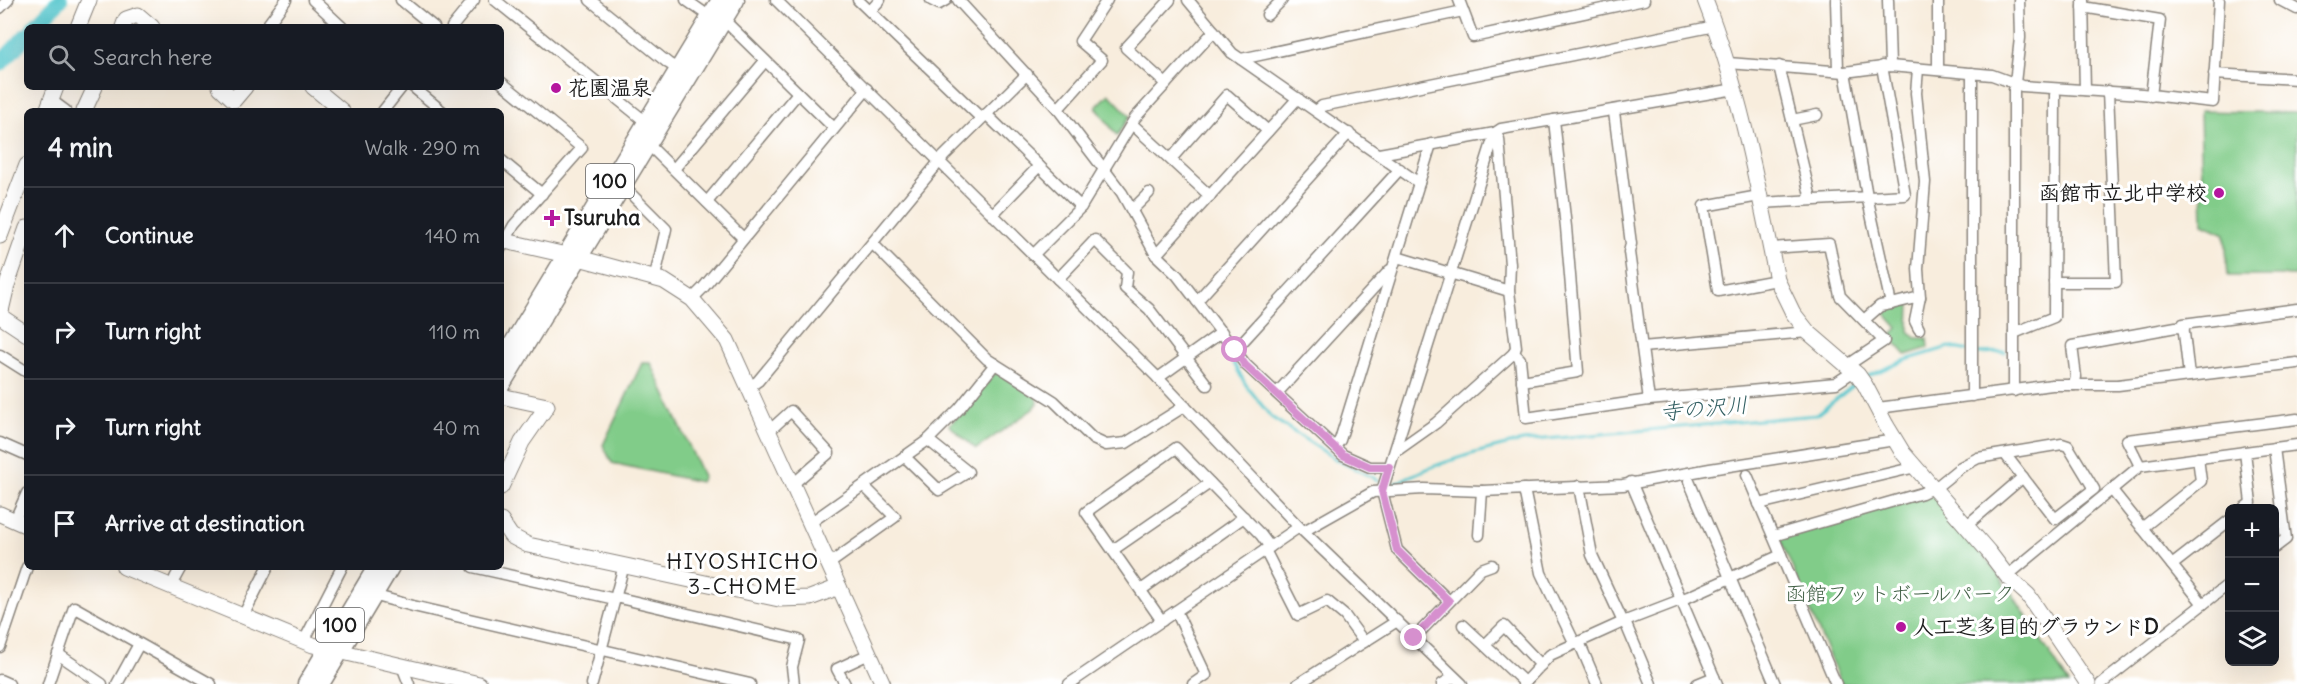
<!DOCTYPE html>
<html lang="en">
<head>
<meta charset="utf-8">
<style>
  :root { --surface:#171b24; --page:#20242c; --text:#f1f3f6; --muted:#9ea1a6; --line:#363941 }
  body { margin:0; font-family:Delius,"Klee One",sans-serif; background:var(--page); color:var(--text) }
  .controls { position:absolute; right:18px; bottom:18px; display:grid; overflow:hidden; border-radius:9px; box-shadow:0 6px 24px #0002 }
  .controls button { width:54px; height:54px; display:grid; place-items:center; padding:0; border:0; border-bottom:2px solid var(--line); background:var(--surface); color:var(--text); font:30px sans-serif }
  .stop { position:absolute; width:18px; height:18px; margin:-14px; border:4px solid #d690ce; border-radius:50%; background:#fff }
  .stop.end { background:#d690ce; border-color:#fff; box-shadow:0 2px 6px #0008 }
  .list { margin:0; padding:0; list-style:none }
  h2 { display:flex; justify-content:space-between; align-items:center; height:78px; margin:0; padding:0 24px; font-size:26px }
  h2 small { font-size:20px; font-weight:400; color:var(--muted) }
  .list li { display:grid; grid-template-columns:39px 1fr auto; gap:18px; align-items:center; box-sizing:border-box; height:96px; padding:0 24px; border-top:2px solid var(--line) }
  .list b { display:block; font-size:22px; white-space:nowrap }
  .list em { font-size:20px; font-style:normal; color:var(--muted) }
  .icon { flex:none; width:33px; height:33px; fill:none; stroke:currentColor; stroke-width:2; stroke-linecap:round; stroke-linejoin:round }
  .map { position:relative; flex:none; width:2297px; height:684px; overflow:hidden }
  .search { position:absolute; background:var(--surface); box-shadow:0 6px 24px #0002; left:24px; top:24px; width:480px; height:66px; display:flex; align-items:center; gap:15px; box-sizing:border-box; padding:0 21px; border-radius:9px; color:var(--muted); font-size:22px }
  .panel { position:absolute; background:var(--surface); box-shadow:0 6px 24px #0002; left:24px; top:108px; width:480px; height:462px; border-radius:9px }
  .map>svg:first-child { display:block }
  .green { fill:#81cc89; stroke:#4e7452; stroke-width:1.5 }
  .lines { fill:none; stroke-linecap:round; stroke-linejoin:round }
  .stream { stroke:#59c7ce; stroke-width:3 }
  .river { stroke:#59c7ce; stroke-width:16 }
  .street-casing { stroke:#8a847c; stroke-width:13 }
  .secondary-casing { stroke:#8a847c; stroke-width:17 }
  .primary-casing { stroke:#8a847c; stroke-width:19 }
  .street { stroke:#fff; stroke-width:10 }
  .secondary { stroke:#fff; stroke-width:15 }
  .primary { stroke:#fff; stroke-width:16 }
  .route { stroke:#d690ce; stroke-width:8 }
  .poi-dot { fill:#b5179e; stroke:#fff; stroke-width:2 }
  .labels { text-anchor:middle; stroke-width:6; stroke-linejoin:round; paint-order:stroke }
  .shield { fill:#fff; stroke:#606060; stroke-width:1.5 }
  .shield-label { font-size:20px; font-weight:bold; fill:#1c1c1c }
  .poi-label { font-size:21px; font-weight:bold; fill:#1c1c1c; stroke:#fff; text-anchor:start }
  .park-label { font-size:21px; fill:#446248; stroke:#fff }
  .water-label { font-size:22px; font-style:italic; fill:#346063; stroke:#fff }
  .neighbourhood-label { font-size:22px; letter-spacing:1.5px; fill:#1c1c1c; stroke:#fff }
</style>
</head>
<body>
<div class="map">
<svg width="2297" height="684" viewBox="0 0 2297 684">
  <rect width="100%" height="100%" fill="#fff"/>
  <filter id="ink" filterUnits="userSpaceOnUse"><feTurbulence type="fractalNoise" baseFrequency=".0167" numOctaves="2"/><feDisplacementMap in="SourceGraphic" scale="12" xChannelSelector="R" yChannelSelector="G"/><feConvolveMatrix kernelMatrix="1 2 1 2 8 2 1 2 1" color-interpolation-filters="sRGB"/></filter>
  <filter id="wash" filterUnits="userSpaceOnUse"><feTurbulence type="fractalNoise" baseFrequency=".008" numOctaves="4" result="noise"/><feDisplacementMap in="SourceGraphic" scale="24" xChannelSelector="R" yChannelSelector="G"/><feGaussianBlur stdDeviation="1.35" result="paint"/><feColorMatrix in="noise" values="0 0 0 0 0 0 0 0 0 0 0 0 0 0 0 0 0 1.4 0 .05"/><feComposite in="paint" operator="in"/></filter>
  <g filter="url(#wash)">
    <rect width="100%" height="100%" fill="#f8eddd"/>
    <g class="green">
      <path d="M1109 94 1130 116 1117 136 1096 107Z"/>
      <path d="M2200 111 2297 113V276H2228L2225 234 2203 224Z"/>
      <path d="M1910 304 1909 331 1916 338H1927L1928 348 1906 355 1890 337 1898 328 1882 310Z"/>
      <path d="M642 363H651L703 476 700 482 612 463 603 445Z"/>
      <path d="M996 372 1036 396 1038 403 1033 409 976 449 949 425 969 405Z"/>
      <path d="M1930 492 1985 557 2013 595 2069 684H1841L1779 536Z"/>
    </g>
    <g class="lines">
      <g class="stream">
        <path d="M1228 353 1246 385 1271 417 1337 460 1378 480"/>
        <path d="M1866 377 1906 360 1949 347 1978 353 2005 352"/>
        <path d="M1394 484C1434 463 1479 451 1523 441L1816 415 1858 382"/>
      </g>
      <g class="river">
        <path d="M34 27 60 0"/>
        <path d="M0 64 27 35"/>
      </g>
    </g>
  </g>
  <g filter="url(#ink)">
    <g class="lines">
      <defs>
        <g id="street">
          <path d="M313 0 342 27"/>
          <path d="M401 0 434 27"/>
          <path d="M495 0 646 122"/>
          <path d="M590 0 668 63 678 69"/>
          <path d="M686 0 710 17"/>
          <path d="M776 0 1158 378 1299 527 1462 684"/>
          <path d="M858 0 981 118"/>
          <path d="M931 0 939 4 946 0"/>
          <path d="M958 0 1058 109 1122 193 1156 255 1177 275 1246 365 1343 455 1370 467H1389"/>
          <path d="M1188 0 1232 53 1419 183"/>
          <path d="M1459 0 1473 37 1644 0"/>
          <path d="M1836 0 1838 70"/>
          <path d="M1888 0 1890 66"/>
          <path d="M1938 0V70"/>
          <path d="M2083 0 2085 90"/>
          <path d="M2280 0 2297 9"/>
          <path d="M2083 7 2160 20 2151 96"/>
          <path d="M0 8 8 0"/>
          <path d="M870 11 880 0"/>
          <path d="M1267 15 1282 0"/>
          <path d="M724 20 834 128"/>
          <path d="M266 27 286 0"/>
          <path d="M452 27 474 0"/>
          <path d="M1241 59 1463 11"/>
          <path d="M1728 63 1845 72 1890 66 1992 75 2022 86 2142 94 2213 102 2219 0"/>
          <path d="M1779 66 1811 199"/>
          <path d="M1845 72 1867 196 1891 304 1880 306 1864 320"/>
          <path d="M1972 73V396"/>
          <path d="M2214 74 2297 79"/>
          <path d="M501 82 582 148 514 225 501 248"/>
          <path d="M2015 83 2020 38 2019 0"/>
          <path d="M1166 84 1126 48 1170 0"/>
          <path d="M413 87 442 111"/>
          <path d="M2014 90V391"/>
          <path d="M51 100 66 111"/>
          <path d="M1058 109 1102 60 1080 41 1107 0"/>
          <path d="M383 111 402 87"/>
          <path d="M1316 111 1322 106 1715 26"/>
          <path d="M1614 112 1631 244 1629 252 1649 400"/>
          <path d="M986 114 1081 207"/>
          <path d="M1792 120 1817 115"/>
          <path d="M1132 124 1210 196"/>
          <path d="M1495 133 1499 139 1510 264 1509 291 1516 347 1514 353 1520 359 1526 418 1649 400 1836 383 1854 371"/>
          <path d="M654 150 743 238"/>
          <path d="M1379 154 1495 133 1501 129 1735 89"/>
          <path d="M1171 159 1227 95 1268 131"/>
          <path d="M501 160 542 194"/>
          <path d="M674 169 765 61"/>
          <path d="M629 192 666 229 656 272"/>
          <path d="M1759 196 1704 206 1718 291 1777 280"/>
          <path d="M707 202 798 93"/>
          <path d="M1761 203 1905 195 1882 66"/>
          <path d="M1132 210 1149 193"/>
          <path d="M992 215 1039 166"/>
          <path d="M873 244 987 359 1054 401 1093 439 1106 445 1126 443 1185 406"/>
          <path d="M1771 248 1829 244 1840 296 1884 341 1848 365"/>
          <path d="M1033 255 1081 207 1135 118 1214 31"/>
          <path d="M1156 255 1298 98"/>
          <path d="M1397 257 1509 291"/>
          <path d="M1058 279 1095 240 1127 272 1125 288 1149 309 1207 385"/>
          <path d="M2054 282H2116L2108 91"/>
          <path d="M692 299 703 288 867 89"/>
          <path d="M1197 301 1349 133"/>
          <path d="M1891 304 1920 297 1918 269 1925 182 1916 93 1918 69"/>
          <path d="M2297 309 2183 324 2189 376 2297 363"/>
          <path d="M1919 329 1915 321 1920 297"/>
          <path d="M2014 333 2054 317 2055 95"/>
          <path d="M1642 347 1808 332"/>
          <path d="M1235 350 1400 169"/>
          <path d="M0 355 27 372"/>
          <path d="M1158 378 1222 332"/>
          <path d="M1522 381 1578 372 1566 227 1554 120"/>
          <path d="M2074 385 2076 377 2072 346 2176 327 2184 328"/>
          <path d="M748 388 758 381 944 156 1027 74"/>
          <path d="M1277 393 1390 270"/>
          <path d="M1878 408 2052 385H2118L2189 376"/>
          <path d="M768 432 791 411 829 453 793 484"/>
          <path d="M0 443 27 455"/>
          <path d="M1335 447 1340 440 1431 144"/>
          <path d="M2274 448 2286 539 2274 548"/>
          <path d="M1395 452 1436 423 1514 353"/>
          <path d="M905 457 939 490 968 472 928 440"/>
          <path d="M2140 466 2127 440 2297 419"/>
          <path d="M1747 475 1836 684"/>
          <path d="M1689 481 1775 684"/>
          <path d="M1631 482 1717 684"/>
          <path d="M1579 486 1592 555 1623 622"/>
          <path d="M1524 489 1541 573 1575 644"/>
          <path d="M2112 490 2203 604"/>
          <path d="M1759 504 1916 467"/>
          <path d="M2244 508 2251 503 2245 452"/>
          <path d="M18 513 27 493"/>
          <path d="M810 523 928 440 959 409 995 364"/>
          <path d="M1966 526 2023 477"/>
          <path d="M2142 528 2201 481 2198 458"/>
          <path d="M1304 531 1373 492 1424 489 1482 491 1623 485 1710 469 1895 440"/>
          <path d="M1479 535 1482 491"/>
          <path d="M1773 536 1922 493 1940 484 1961 467 1978 458 2062 444 2068 446 2094 489 2055 519 2005 454"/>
          <path d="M1113 550 1210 483"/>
          <path d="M1265 550 1298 615 1327 601 1345 616 1364 642"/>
          <path d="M829 564 895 517 864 486"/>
          <path d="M2172 565 2230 520"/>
          <path d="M473 567 615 599"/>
          <path d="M2007 576 2140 466 2297 445"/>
          <path d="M175 578 181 567"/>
          <path d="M1141 590 1244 517"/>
          <path d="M373 595 413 606 750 684"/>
          <path d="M615 597 799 640 792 667 794 684"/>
          <path d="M1449 601 1397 550 1382 491 1495 133"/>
          <path d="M1176 611 1206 675 1193 684"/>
          <path d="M243 616 268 567"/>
          <path d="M1162 621 1086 512 1176 448 1261 535 1270 547"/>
          <path d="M1625 622 1651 684"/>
          <path d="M1463 625 1524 682"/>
          <path d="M1414 638 1481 569 1492 565"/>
          <path d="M304 641 342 567"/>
          <path d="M1579 642 1597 684"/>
          <path d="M1485 645 1504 626 1541 665"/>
          <path d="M0 647 27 567"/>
          <path d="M58 654 102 684"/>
          <path d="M402 666 409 684"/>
          <path d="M0 680 9 684"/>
          <path d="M48 684 74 607 211 684"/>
          <path d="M117 684 139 644"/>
          <path d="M592 684 624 565"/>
          <path d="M845 684 837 669 869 654"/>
          <path d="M1069 684 1299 527"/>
          <path d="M1298 684 1397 621"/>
          <path d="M1442 684 1454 677"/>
          <path d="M1523 684 1550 655 1623 622 1688 597 1781 555"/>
          <path d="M1697 684 1714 677"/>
          <path d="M2101 684 2230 583"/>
        </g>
        <g id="secondary">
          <path d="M1705 0C1740 90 1758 186 1777 280L1793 313 1808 332 1858 375 1865 385 1886 425 1903 453 1988 551 2007 576 2028 595 2088 684"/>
          <path d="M78 27 89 0"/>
          <path d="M123 27 126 19 138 15 152 27"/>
          <path d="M220 87 234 100 245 87"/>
          <path d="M313 87 342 111"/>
          <path d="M47 111 56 87"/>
          <path d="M84 111 95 87"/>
          <path d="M0 236 27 165"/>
          <path d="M501 240 579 258 664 281 692 299 727 340 883 684"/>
          <path d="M0 315 7 285 27 228"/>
          <path d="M0 316 27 334"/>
          <path d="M501 396 547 406 522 442 501 487"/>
          <path d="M0 514 27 526"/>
          <path d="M501 521 511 536 528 545 779 599 810 598 839 587"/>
          <path d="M124 567 313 645 479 684"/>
        </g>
        <g id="primary">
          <path d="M501 362 720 0"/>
          <path d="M501 386 736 0"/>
          <path d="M306 684 376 567"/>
          <path d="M321 684 391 567"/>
        </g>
      </defs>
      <use href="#street" class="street-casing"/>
      <use href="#secondary" class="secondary-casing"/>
      <use href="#primary" class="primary-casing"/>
      <use href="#street" class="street"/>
      <use href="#secondary" class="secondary"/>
      <use href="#primary" class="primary"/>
    </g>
  </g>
  <g class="lines" filter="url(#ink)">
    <path class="route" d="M1235 350 1245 365 1343 455 1370 467H1389L1382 491 1397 550 1449 601 1414 638"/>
  </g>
  <g class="poi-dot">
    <circle cx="556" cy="88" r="6"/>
    <circle cx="2219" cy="193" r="6"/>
    <path d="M549 209h6v6h6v6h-6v6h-6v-6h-6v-6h6z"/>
    <circle cx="1901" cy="627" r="6"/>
  </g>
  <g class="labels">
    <g class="shield">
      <rect x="586" y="164" width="48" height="34" rx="4.5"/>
      <rect x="316" y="608" width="48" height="34" rx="4.5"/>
    </g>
    <g class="shield-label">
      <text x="610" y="188">100</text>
      <text x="340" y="632">100</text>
    </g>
    <g class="poi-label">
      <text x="568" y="95">花園温泉</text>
      <text x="2207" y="200" text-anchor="end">函館市立北中学校</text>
      <text x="564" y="225">Tsuruha</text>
      <text x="1913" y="634">人工芝多目的グラウンドD</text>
    </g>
    <g class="park-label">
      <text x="1900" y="601">函館フットボールパーク</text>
    </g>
    <g class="water-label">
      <text transform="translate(1704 408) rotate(-5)" y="8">寺の沢川</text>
    </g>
    <g class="neighbourhood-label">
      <text x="743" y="569">HIYOSHICHO<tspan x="743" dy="25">3-CHOME</tspan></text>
    </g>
  </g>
</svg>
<div class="controls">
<button>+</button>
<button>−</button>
<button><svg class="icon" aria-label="layers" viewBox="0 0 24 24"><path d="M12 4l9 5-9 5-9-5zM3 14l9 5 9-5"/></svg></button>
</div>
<div class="stop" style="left:1235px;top:350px"></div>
<div class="stop end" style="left:1414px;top:638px"></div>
<div class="search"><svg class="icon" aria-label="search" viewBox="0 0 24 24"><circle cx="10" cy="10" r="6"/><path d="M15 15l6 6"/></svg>Search here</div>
<section class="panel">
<h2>4 min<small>Walk · 290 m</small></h2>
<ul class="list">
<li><svg class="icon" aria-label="ahead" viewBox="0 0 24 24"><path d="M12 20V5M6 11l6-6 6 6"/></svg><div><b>Continue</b></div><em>140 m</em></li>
<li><svg class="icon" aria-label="right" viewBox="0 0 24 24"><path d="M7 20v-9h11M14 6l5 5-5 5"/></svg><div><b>Turn right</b></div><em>110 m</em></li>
<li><svg class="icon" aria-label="right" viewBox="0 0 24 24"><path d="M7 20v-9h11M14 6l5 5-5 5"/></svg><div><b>Turn right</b></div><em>40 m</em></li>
<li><svg class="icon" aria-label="arrive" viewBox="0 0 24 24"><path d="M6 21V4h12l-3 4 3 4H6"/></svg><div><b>Arrive at destination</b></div></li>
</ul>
</section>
</div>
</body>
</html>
